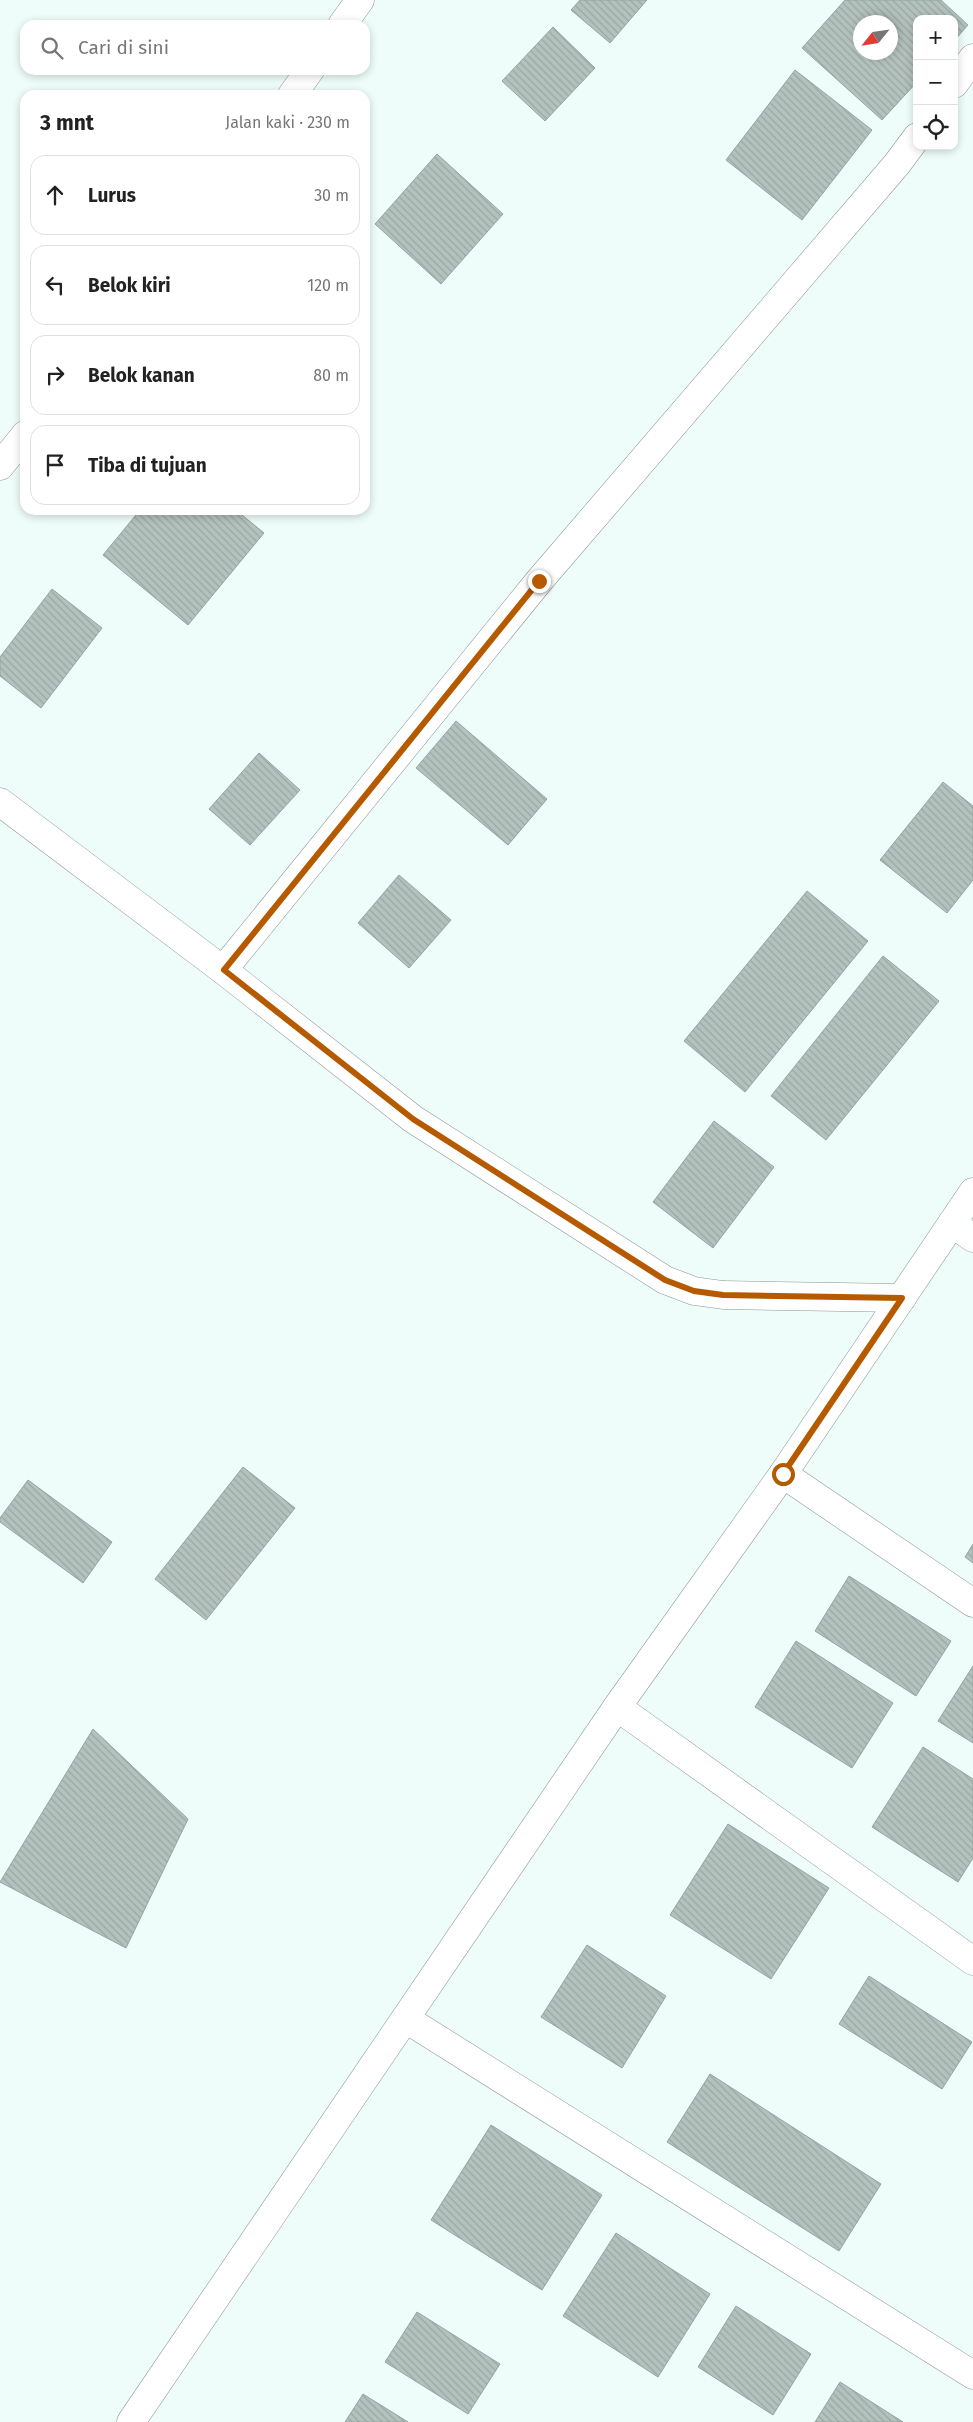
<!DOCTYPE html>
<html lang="id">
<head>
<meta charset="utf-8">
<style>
  :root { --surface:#fff; --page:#f2f2f2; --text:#222; --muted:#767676; --line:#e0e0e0 }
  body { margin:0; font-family:"Fira Sans",sans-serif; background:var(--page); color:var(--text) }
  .controls { position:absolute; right:15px; top:15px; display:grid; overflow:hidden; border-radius:10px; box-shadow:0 2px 8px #0003 }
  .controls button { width:45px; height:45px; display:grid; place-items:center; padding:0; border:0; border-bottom:1px solid var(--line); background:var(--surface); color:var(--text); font:25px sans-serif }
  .compass { position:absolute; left:853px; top:15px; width:45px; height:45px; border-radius:50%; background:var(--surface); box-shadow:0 2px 8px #0003; rotate:240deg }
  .stop { position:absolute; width:15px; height:15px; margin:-11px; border:4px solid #b65a00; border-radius:50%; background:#fff }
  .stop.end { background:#b65a00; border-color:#fff; box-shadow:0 1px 5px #0008 }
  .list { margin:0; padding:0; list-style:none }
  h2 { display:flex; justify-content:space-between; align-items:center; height:65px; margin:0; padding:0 20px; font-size:21px }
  h2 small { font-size:16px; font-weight:400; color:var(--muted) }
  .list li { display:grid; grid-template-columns:32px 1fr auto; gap:15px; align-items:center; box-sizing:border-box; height:80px; margin:0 10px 10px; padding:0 10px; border:1px solid var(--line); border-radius:15px }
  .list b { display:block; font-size:19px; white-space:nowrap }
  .list em { font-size:16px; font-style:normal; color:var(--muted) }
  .icon { flex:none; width:28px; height:28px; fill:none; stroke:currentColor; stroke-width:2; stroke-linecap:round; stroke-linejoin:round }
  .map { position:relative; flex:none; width:973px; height:2422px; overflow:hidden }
  .search { position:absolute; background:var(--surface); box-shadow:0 2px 8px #0003; left:20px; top:20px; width:350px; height:55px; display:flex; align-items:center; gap:12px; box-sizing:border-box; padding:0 18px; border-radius:15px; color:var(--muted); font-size:19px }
  .panel { position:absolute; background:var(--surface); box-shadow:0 2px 8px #0003; left:20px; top:90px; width:350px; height:425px; border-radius:15px }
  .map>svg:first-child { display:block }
  .building { fill:url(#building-back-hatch); stroke:#96a4a0; fill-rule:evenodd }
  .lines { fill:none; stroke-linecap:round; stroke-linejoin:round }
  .minor-casing { stroke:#8a9793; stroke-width:29 }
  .tertiary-casing { stroke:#8a9793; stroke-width:29 }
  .minor { stroke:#fff; stroke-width:28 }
  .tertiary { stroke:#fff; stroke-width:28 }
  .route { stroke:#b65a00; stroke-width:6 }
</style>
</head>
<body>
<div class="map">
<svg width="973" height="2422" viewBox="0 0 973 2422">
  <defs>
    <pattern id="building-back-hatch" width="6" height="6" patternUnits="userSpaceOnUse" patternTransform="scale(1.25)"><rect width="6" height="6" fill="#b4c2be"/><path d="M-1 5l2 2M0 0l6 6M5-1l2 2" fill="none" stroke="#9aa6a3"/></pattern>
  </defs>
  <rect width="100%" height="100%" fill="#eefdf9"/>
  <g class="building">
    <path d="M580 0H647L610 43 571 10Z"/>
    <path d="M845 0H941L968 25 954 41V19H917V82L882 120 802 48ZM860 22H890V52H860Z"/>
    <path d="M553 27 595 68 545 121 502 81Z"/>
    <path d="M795 70 872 130 802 220 726 160Z"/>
    <path d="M437 154 503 214 441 284 375 224Z"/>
    <path d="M140 510H236L264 533 188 625 103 555Z"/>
    <path d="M52 589 102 628 41 708 0 676V657Z"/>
    <path d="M456 721 547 799 508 845 416 768Z"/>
    <path d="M259 753 300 790 250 845 209 809Z"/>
    <path d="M943 782 973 806V880L947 913 880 860Z"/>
    <path d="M399 875 451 920 409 968 358 923Z"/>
    <path d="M807 891 868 941 745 1092 684 1041Z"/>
    <path d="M883 956 939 1001 826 1140 771 1096Z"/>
    <path d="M714 1121 774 1167 713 1248 653 1202Z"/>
    <path d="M243 1467 295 1508 206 1620 155 1579Z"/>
    <path d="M28 1480 112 1542 83 1583 0 1522V1518Z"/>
    <path d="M973 1544V1563L965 1557Z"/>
    <path d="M849 1576 951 1641 916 1696 815 1631Z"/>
    <path d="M796 1641 893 1703 852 1768 755 1707Z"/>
    <path d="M973 1666V1743L938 1721Z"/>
    <path d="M93 1729 188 1819 126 1948 0 1882Z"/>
    <path d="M923 1747 973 1779V1858L958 1882 872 1827Z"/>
    <path d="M728 1824 829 1888 771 1979 670 1915Z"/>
    <path d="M587 1945 666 1996 622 2068 541 2017Z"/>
    <path d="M869 1976 972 2042 942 2089 839 2024Z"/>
    <path d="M710 2074 881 2184 839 2251 667 2142Z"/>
    <path d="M491 2125 602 2195 542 2290 431 2220Z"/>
    <path d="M616 2233 710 2294 658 2377 563 2316Z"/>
    <path d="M736 2306 811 2354 773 2415 698 2367Z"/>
    <path d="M417 2312 500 2364 468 2414 385 2362Z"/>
    <path d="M840 2382 903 2422H815Z"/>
    <path d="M363 2394 408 2422H345Z"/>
  </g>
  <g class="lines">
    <defs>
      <g id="minor">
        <path d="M342 25 360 0"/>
        <path d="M954 84 973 58"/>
        <path d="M292 95 310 70"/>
        <path d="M0 466 25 435"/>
        <path d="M0 802 223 970 413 1119 665 1280 694 1291 723 1295 902 1298"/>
        <path d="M223 970 539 581 897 164 917 137"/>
        <path d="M952 1223 973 1238"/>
        <path d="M783 1474 973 1603"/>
        <path d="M617 1707 973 1961"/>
        <path d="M406 2019 973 2375"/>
      </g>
      <path id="tertiary" d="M131 2422 617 1707 783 1474 973 1192"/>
    </defs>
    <use href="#minor" class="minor-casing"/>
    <use href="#tertiary" class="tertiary-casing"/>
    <use href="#minor" class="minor"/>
    <use href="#tertiary" class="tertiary"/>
  </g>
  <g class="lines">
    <path class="route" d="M539 581 224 970 413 1119 665 1280 694 1291 723 1295 902 1298 783 1474"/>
  </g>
</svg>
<div class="controls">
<button>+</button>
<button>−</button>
<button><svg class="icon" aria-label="locate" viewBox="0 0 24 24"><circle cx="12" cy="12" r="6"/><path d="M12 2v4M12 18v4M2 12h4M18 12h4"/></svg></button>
</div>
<svg class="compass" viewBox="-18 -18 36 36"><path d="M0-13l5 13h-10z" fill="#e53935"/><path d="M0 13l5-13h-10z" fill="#767676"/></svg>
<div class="stop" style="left:783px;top:1474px"></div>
<div class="stop end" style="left:539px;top:581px"></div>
<div class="search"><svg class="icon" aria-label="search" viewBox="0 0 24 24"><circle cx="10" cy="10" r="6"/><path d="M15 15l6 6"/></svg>Cari di sini</div>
<section class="panel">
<h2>3 mnt<small>Jalan kaki · 230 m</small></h2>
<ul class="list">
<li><svg class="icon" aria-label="ahead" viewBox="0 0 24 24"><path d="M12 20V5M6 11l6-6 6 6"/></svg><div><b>Lurus</b></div><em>30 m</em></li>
<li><svg class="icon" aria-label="left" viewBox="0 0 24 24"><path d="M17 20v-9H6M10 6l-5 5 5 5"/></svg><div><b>Belok kiri</b></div><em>120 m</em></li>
<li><svg class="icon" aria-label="right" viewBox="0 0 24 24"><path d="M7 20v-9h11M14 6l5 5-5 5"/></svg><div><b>Belok kanan</b></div><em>80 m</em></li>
<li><svg class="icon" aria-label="arrive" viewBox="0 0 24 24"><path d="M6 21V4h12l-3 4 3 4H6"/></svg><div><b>Tiba di tujuan</b></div></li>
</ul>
</section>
</div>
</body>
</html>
